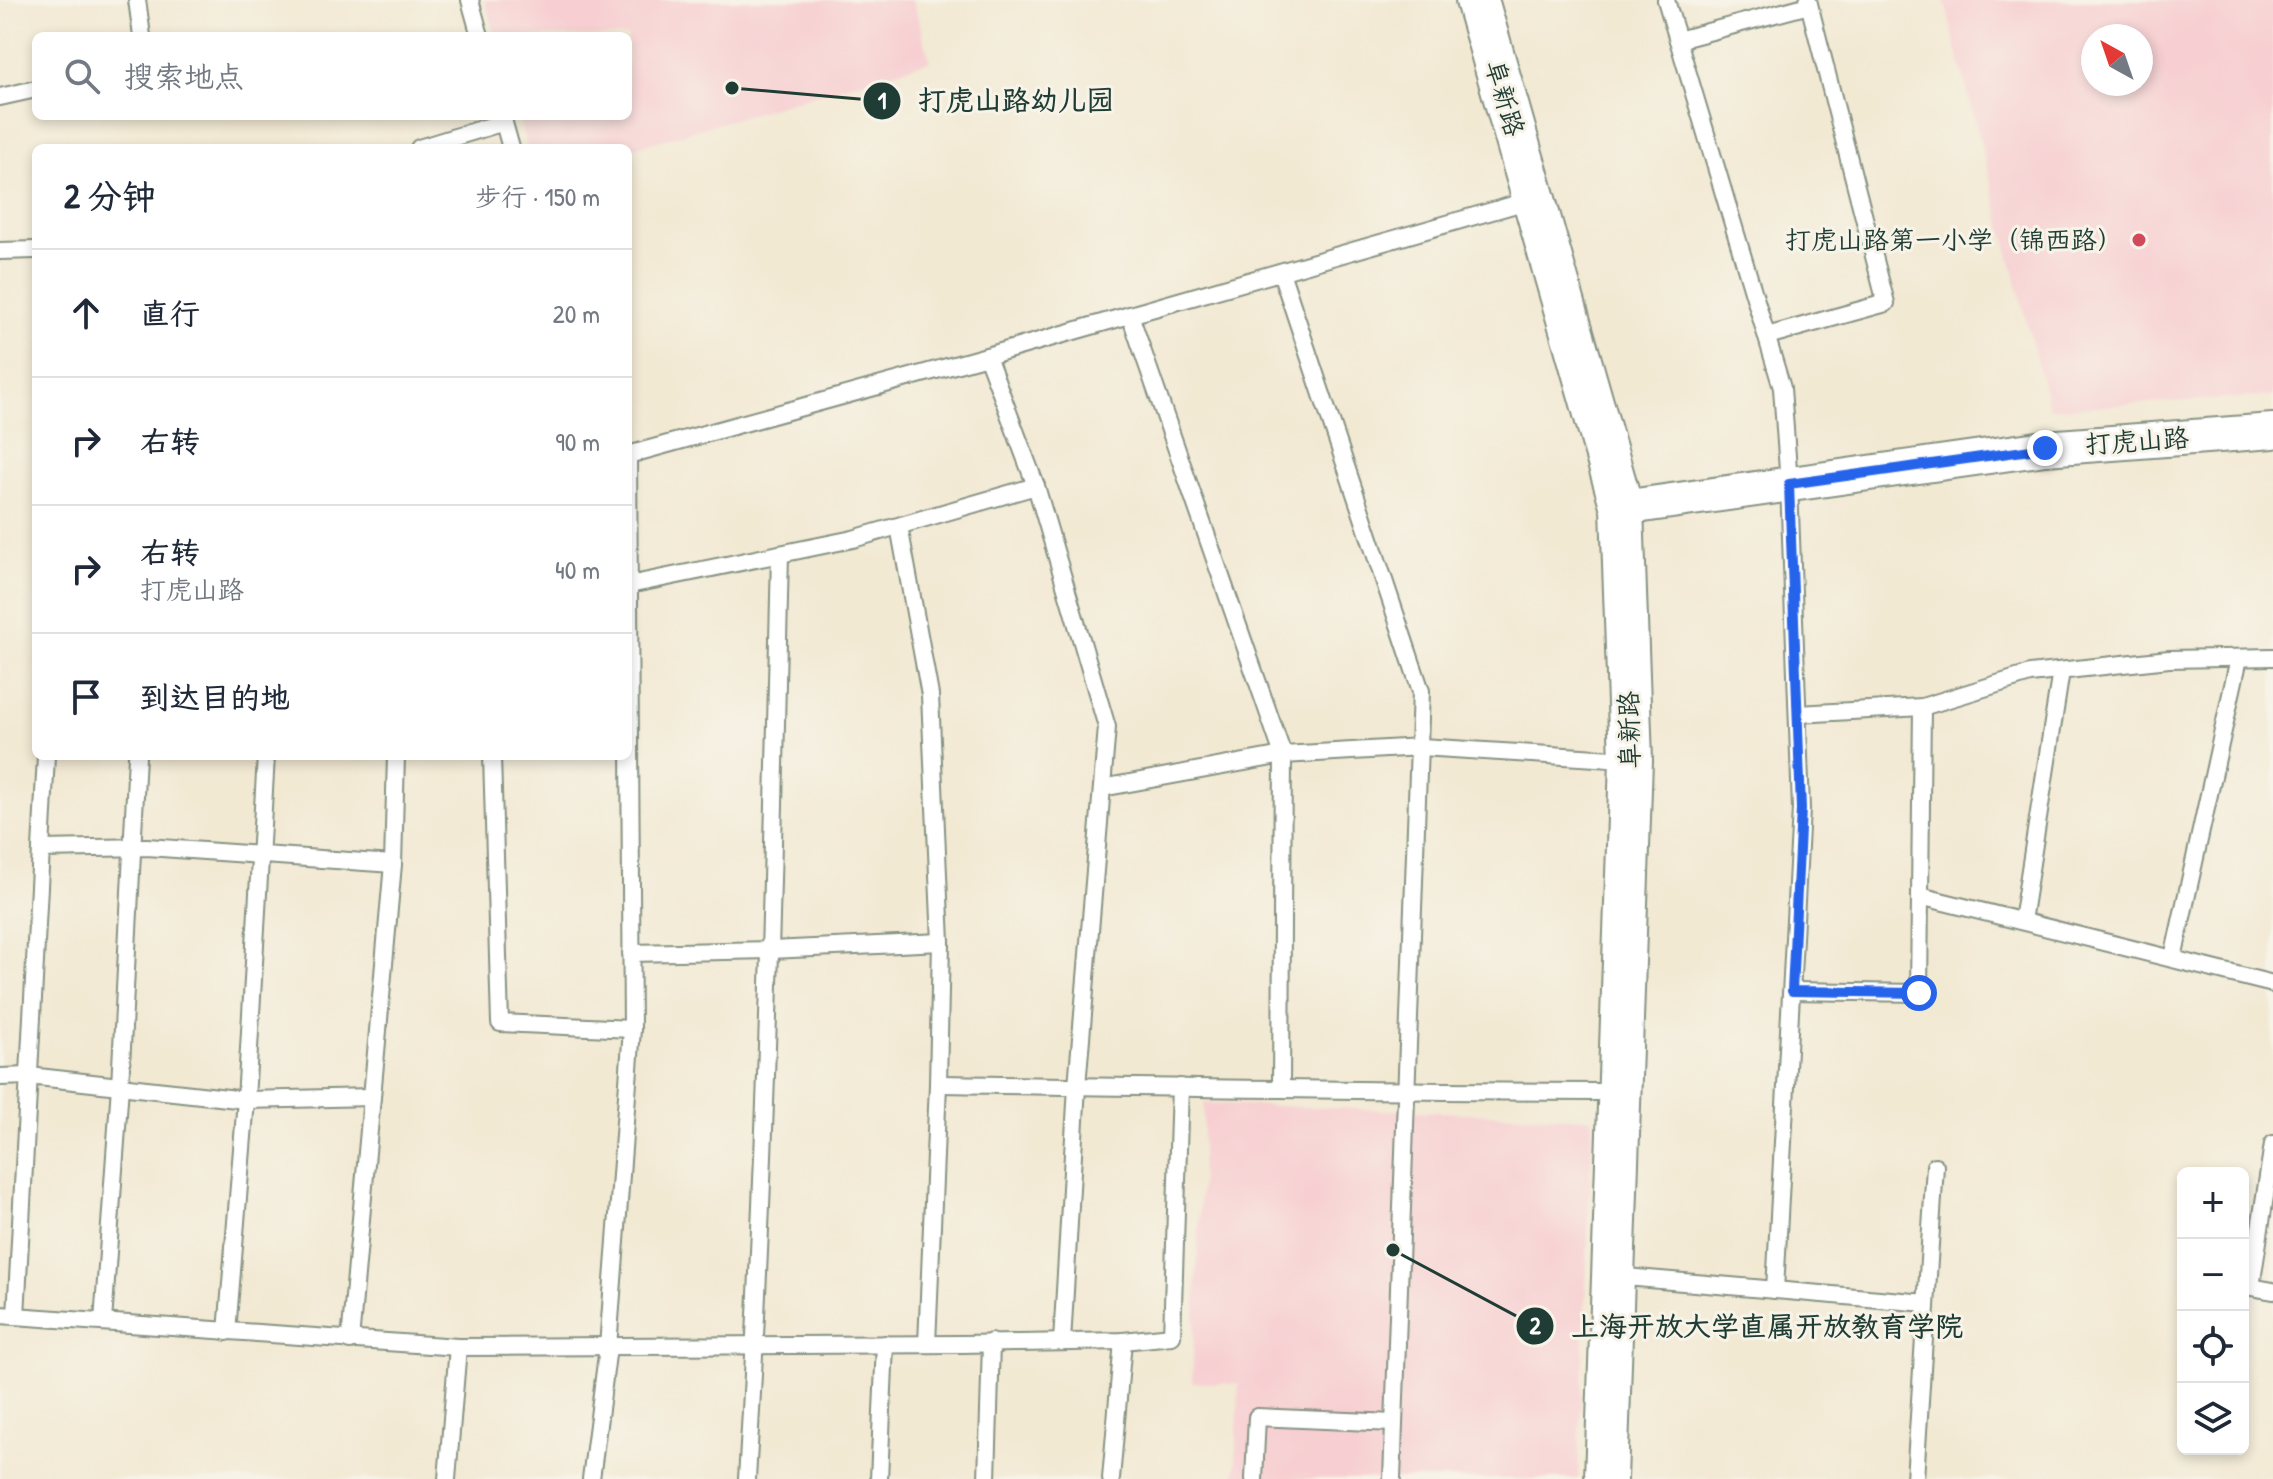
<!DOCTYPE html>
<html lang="zh">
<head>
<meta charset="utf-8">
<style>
  :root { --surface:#fff; --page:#f2f2f3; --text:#1f2937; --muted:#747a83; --line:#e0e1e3 }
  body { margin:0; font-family:"Patrick Hand","LXGW WenKai TC",sans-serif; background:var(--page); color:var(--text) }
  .controls { position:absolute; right:24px; bottom:24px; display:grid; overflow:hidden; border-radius:12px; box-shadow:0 4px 12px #0003 }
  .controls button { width:72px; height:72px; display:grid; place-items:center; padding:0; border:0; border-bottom:2px solid var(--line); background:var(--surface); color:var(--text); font:40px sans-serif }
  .compass { position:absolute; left:2081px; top:24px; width:72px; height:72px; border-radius:50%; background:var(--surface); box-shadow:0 4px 12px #0003; rotate:320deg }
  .stop { position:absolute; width:24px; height:24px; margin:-18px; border:6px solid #2563eb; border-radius:50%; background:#fff }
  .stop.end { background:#2563eb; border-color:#fff; box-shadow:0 2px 8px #0008 }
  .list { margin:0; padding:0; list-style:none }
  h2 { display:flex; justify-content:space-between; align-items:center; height:104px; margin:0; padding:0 32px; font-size:34px }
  h2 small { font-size:26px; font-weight:400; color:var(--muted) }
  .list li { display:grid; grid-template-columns:52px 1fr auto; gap:24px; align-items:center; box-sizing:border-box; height:128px; padding:0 32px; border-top:2px solid var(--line) }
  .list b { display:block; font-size:30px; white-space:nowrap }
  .list p { margin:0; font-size:26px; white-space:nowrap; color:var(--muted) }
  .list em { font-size:26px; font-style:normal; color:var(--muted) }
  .icon { flex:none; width:44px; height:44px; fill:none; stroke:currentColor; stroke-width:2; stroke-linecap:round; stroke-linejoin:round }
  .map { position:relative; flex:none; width:2273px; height:1479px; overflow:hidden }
  .search { position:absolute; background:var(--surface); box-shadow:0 4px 12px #0003; left:32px; top:32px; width:600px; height:88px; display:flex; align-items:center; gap:20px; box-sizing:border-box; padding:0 28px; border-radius:12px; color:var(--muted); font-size:30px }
  .panel { position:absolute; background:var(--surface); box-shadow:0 4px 12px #0003; left:32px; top:144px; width:600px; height:616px; border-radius:12px }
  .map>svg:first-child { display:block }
  .built { fill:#f7cfd2; fill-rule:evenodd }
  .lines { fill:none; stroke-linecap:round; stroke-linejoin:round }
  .service-casing { stroke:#889384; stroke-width:20 }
  .minor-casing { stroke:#889384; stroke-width:38 }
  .tertiary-casing { stroke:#889384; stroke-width:46 }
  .service { stroke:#fff; stroke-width:16 }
  .minor { stroke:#fff; stroke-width:34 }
  .tertiary { stroke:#fff; stroke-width:42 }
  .route { stroke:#2563eb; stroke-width:10 }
  .poi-dot { fill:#d1495b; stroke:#f7f3e8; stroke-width:3 }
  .labels { text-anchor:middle; stroke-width:6; stroke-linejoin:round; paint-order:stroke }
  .street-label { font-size:26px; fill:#1f3d34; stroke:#f7f3e8 }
  .poi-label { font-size:26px; fill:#1f3d34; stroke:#f7f3e8; text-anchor:end }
  .leader { fill:none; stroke:#1f3d34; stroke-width:3 }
  .callout-dot { fill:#1f3d34; stroke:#f7f3e8; stroke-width:3 }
  .mark-label { font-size:24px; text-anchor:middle; font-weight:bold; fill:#fff }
  .callout-label { font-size:28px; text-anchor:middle; font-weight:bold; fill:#1f3d34; stroke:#f7f3e8; stroke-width:6; stroke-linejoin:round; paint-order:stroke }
</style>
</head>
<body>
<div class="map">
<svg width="2273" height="1479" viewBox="0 0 2273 1479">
  <rect width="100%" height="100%" fill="#f7f3e8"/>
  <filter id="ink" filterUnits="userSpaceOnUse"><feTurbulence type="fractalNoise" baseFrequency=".0125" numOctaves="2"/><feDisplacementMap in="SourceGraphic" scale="16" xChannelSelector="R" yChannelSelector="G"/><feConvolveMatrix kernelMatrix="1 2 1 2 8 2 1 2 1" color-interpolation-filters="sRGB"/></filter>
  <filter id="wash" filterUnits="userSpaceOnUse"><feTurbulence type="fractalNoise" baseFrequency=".006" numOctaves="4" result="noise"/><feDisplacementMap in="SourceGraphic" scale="32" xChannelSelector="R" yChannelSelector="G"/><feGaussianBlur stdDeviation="1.8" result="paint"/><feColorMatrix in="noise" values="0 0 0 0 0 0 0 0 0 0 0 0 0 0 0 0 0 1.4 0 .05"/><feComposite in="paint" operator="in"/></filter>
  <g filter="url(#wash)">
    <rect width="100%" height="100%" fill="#f2e9d3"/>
    <g class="built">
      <path d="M485 0H913L930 61 628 150 527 148 518 116H628V36H495Z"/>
      <path d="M1944 0H2273V396L2049 409ZM2141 36V84H2093V36Z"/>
      <path d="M1204 1103 1593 1118 1578 1479H1235L1239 1384 1192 1382Z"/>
    </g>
  </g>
  <g filter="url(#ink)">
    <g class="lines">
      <defs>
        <g id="service">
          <path d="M137 0 142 36"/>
          <path d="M470 0 480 36"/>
          <path d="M1666 0 1782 388 1789 484 1801 809 1775 1290"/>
          <path d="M1678 40 1809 5"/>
          <path d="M0 97 36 89"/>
          <path d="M502 116 511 148"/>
          <path d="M419 148 504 122"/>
          <path d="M0 251 36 250"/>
          <path d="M1281 272 1421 691 1392 1479"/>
          <path d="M1130 315 1283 755 1281 1088"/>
          <path d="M1767 336 1886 303 1808 0"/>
          <path d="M987 356 1036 486 1107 727 1077 1086 1062 1342"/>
          <path d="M628 455 987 356 1534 199"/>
          <path d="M899 526 930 695 941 942 938 1084 927 1344"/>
          <path d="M629 585 853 539 1036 486"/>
          <path d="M1798 714 1922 707 2030 674 2169 659 2273 657"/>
          <path d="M492 756 500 1023 632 1029"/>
          <path d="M1102 788 1283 755 1421 747 1629 760"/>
          <path d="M41 849 147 847 393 864"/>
          <path d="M1920 896 2273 984"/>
          <path d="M2022 921 2061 671"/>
          <path d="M631 953 771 950 941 942"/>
          <path d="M2173 958 2239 658"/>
          <path d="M1792 991 1919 993 1922 707"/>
          <path d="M0 1077 29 1076 246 1100 372 1097"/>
          <path d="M938 1084C1166 1087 1393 1092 1620 1092"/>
          <path d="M2273 1144 2251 1287 2273 1291"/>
          <path d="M1614 1276 1926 1303"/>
          <path d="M0 1315 458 1347 962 1344 1123 1341 1172 1336 1180 1087"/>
          <path d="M16 1316 46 756"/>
          <path d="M103 1322 120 1086 137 756"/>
          <path d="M227 1332 246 1100 266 756"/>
          <path d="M350 1341 393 864 396 756"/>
          <path d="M447 1479 458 1347"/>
          <path d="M591 1479 608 1347 632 1029 628 456"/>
          <path d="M747 1479C766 1171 773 862 780 554"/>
          <path d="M879 1479 885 1344"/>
          <path d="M987 1479 991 1342"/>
          <path d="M1111 1479 1123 1341"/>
          <path d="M1254 1479 1257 1417 1394 1423"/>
          <path d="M1915 1479 1935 1166"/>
        </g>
        <path id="minor" d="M1622 508 2045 448 2273 431"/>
        <path id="tertiary" d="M1477 0 1622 508 1631 760 1606 1479"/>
      </defs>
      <use href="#service" class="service-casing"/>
      <use href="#minor" class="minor-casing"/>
      <use href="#tertiary" class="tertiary-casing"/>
      <use href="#service" class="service"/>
      <use href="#minor" class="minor"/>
      <use href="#tertiary" class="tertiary"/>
    </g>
  </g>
  <g class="lines" filter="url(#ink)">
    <path class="route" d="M1919 993 1792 991 1801 809 1789 484 2045 448"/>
  </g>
  <circle class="poi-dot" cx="2139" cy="240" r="8"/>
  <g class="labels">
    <g class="street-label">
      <text transform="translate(1505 98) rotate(74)" y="9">阜新路</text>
      <text transform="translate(2137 441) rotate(-4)" y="9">打虎山路</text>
      <text transform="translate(1629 730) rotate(-91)" y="9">阜新路</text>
    </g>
    <g class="poi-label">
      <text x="2123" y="249">打虎山路第一小学（锦西路）</text>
    </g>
  </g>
  <path class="leader" d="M732 88L882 101M1393 1250L1535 1326"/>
  <g class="callout-dot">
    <circle cx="732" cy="88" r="8"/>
    <circle cx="1393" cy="1250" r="8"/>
    <circle cx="882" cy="101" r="20"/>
    <circle cx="1535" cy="1326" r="20"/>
  </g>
  <g class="mark-label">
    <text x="882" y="109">1</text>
    <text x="1535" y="1334">2</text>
  </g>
  <g class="callout-label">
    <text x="1016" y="110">打虎山路幼儿园</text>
    <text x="1767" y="1336">上海开放大学直属开放教育学院</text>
  </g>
</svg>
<div class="controls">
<button>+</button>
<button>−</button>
<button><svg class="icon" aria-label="locate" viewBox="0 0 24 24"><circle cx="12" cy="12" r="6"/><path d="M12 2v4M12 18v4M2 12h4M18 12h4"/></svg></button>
<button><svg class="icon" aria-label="layers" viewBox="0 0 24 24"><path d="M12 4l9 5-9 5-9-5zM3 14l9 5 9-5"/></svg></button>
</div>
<svg class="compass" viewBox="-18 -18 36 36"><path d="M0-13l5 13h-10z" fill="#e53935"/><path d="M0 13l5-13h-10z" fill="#747a83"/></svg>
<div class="stop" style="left:1919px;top:993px"></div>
<div class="stop end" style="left:2045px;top:448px"></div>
<div class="search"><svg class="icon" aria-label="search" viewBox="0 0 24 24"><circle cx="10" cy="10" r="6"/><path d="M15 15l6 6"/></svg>搜索地点</div>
<section class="panel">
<h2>2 分钟<small>步行 · 150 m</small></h2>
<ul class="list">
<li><svg class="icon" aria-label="ahead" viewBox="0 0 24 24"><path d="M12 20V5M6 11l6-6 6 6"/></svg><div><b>直行</b></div><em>20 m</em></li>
<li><svg class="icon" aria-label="right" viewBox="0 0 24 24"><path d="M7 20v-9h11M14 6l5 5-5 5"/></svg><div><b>右转</b></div><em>90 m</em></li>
<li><svg class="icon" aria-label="right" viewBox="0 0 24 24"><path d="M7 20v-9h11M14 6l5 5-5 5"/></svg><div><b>右转</b><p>打虎山路</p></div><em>40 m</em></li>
<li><svg class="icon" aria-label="arrive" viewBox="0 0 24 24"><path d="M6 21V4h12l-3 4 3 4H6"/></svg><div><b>到达目的地</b></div></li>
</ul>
</section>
</div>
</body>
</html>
